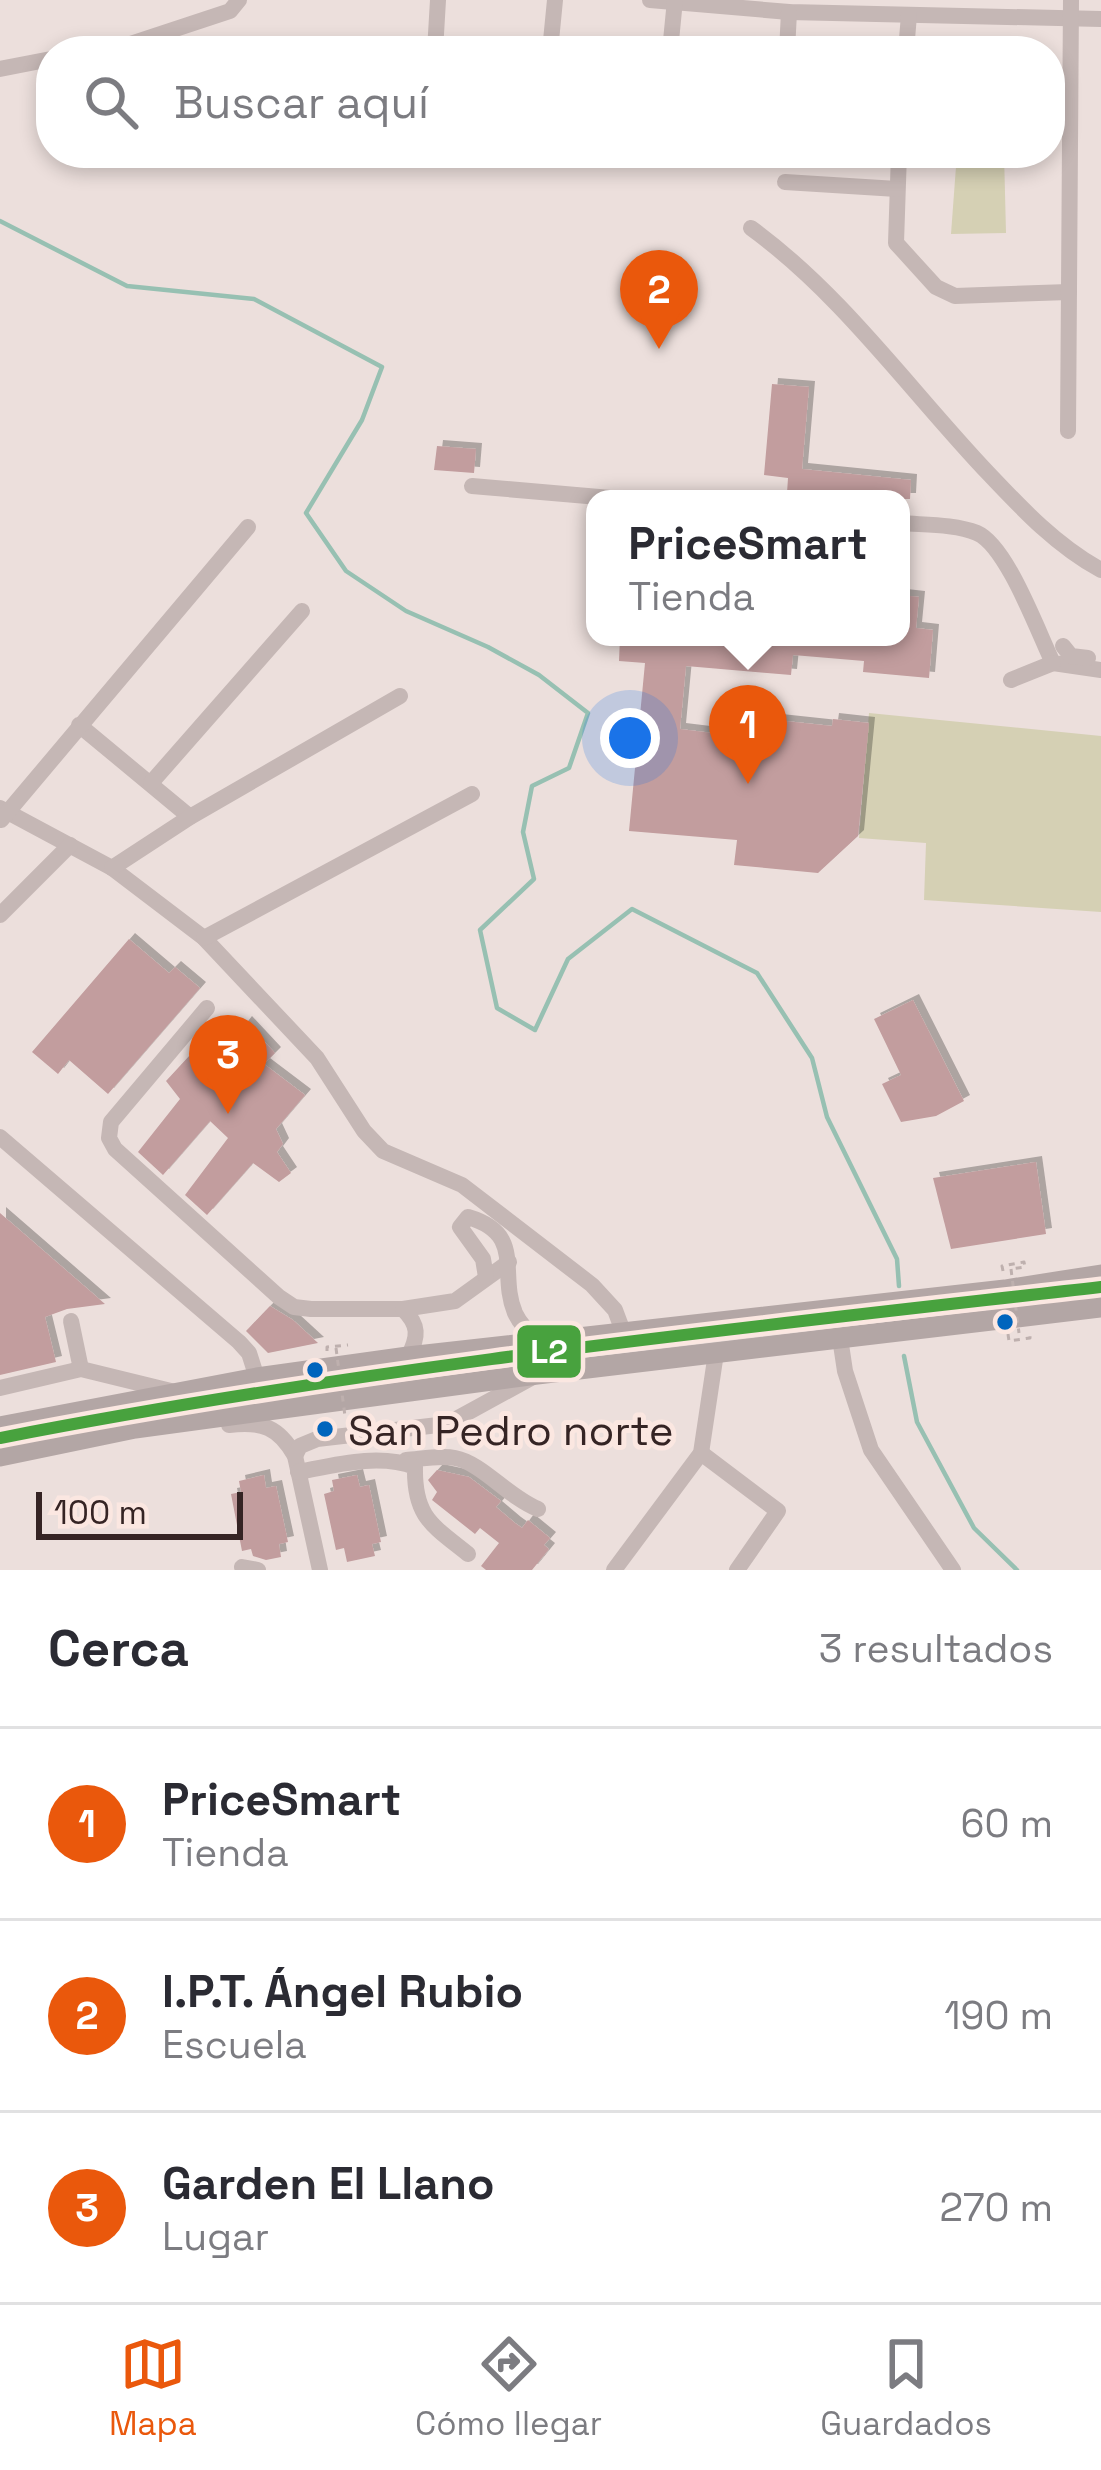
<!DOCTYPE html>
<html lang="es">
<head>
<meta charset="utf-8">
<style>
  :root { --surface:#fff; --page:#f7f7f7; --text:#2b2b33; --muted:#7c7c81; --line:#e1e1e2; --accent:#ea580c }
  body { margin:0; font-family:"Space Grotesk",sans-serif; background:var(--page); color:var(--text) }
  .scale { position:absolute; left:36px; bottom:30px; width:207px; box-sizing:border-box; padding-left:12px; border:6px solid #352424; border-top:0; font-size:33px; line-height:42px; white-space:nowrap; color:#352424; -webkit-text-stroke:9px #fbe7e1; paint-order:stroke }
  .you { position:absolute; left:630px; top:738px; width:42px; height:42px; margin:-30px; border:9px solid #fff; border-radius:50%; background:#1a73e8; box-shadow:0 0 0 18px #1a73e833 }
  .badge { display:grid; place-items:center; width:78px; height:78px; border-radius:50%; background:var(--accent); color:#fff; font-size:39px; font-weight:700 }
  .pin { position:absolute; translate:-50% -99px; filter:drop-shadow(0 3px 6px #0008) }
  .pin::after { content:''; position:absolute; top:63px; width:42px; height:36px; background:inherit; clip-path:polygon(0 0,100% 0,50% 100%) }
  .popup { position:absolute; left:586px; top:490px; width:324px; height:156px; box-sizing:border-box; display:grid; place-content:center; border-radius:24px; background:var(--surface); filter:drop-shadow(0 3px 9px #0005); font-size:39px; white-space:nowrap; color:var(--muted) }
  .popup b { font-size:45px; color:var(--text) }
  .popup::after { content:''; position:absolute; left:50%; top:100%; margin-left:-24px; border:24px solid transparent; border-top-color:var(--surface) }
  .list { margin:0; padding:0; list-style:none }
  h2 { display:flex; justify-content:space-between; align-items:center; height:156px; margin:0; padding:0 48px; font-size:51px }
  h2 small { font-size:39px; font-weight:400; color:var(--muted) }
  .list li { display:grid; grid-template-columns:78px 1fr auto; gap:36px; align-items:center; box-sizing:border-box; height:192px; padding:0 48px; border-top:3px solid var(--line) }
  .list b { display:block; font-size:45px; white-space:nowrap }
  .list p { margin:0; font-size:39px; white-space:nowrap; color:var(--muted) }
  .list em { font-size:39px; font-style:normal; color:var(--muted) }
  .icon { flex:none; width:66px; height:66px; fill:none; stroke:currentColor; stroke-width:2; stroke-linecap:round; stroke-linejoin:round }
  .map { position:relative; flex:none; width:1101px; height:1570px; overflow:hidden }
  .search { position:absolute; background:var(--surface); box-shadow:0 6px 18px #0003; left:36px; right:36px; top:36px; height:132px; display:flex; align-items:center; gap:30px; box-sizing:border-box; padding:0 42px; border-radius:48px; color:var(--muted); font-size:45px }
  .sheet { height:732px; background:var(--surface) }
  nav { display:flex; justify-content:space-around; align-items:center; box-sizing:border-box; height:168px; border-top:3px solid var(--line); background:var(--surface); font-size:33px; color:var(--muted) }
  nav a { display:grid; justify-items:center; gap:6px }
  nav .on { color:var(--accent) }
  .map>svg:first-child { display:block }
  .green { fill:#d5d0b4 }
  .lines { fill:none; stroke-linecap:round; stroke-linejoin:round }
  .stream { stroke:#97c0b2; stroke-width:4.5 }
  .building { fill:#c29d9e; filter:url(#shadow) }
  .path { stroke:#beb0ae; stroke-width:3; stroke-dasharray:6 6; stroke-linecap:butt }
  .minor { stroke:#c5b7b5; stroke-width:16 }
  .major { stroke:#b3a6a5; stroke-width:21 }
  .path-bridge { stroke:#beb0ae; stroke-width:3; stroke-dasharray:6 6; stroke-linecap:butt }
  .metro-1-casing { stroke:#fbe7e1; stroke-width:21 }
  .metro-1 { stroke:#48a23e; stroke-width:12 }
  .bus-dot { fill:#0065bd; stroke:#fbe7e1; stroke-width:4.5 }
  .labels { text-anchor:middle; stroke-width:10; stroke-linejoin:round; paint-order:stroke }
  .bus-label { font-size:42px; fill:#352424; stroke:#fbe7e1; text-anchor:start }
  .line-badge { stroke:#fbe7e1; stroke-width:4.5 }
  .badge-label { font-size:33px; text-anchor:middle; font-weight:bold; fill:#fff }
</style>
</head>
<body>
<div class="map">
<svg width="1101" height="1570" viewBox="0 0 1101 1570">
  <defs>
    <filter id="shadow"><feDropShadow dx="6" dy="-6" stdDeviation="0" flood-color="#0004"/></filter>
  </defs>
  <rect width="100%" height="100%" fill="#ecdfdc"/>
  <g class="green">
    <path d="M957 153H1004L1006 233 951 234Z"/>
    <path d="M869 713 1101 736V912L924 900 926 843 859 838Z"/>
  </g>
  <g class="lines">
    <g class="stream">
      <path d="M0 221 127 286 254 299 382 367 362 420 306 513 346 571 406 611 488 647 539 675 588 713 569 768 532 786 523 832 534 879 480 930 497 1008 535 1030 568 959 632 909 757 973 812 1058 827 1117 897 1259 899 1286"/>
      <path d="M904 1356 917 1422 974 1528 1017 1570"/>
    </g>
  </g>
  <g class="building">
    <path d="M772 384 809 387 802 469 911 480 910 499H831L787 493 788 478 764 475Z"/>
    <path d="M437 446 476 449 474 473 434 470Z"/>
    <path d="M901 595 919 597 916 628 933 630 929 678 863 672 864 661 793 655 791 675 686 666 680 729 737 736 739 716 832 726 833 719 869 723 858 836 818 873 734 865 737 840 629 831 645 663 619 661 620 637 896 638 901 637Z"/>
    <path d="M129 939 169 973 175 967 200 988 108 1094 69 1060 58 1074 32 1052Z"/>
    <path d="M913 1000 964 1101 936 1116 901 1122 882 1084 901 1075 874 1019Z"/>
    <path d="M246 1022 275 1053 264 1064 305 1095 276 1129 283 1144 277 1152 291 1173 279 1182 253 1163 207 1215 185 1195 228 1138 210 1121 163 1175 138 1152 180 1099 166 1081 191 1054 207 1072Z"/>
    <path d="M1036 1162 1046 1234 951 1249 933 1178Z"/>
    <path d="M0 1213 105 1304 67 1309 45 1317 56 1362 0 1375Z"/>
    <path d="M270 1306 293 1320 318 1343 268 1353 246 1331Z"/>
    <path d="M437 1470 469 1477 501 1501 496 1507 515 1523 522 1528 528 1520 550 1538 544 1545 549 1549 532 1570H486L481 1566 499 1543 480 1528 475 1534 432 1500 437 1492 428 1480Z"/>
    <path d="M264 1475 266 1488 276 1486 288 1542 279 1544 281 1557 266 1560 253 1556 251 1549 242 1551 231 1494 241 1492 239 1481Z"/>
    <path d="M357 1475 360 1487 369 1485 381 1542 372 1544 375 1556 347 1562 344 1548 336 1550 324 1494 334 1491 332 1480Z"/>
  </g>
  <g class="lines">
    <g class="path">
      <path d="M1003 1271 1002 1266 1024 1262 1025 1267 1011 1269"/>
      <path d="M1008 1334 1009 1341 1030 1338V1334"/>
      <path d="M327 1351V1347L348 1345"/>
    </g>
    <g class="minor">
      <path d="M650 0 789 12 1101 19"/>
      <path d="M118 48 230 11 239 0"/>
      <path d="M89 51H90"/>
      <path d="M435 51 438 0"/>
      <path d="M550 51 555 0"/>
      <path d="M670 51 675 0"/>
      <path d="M787 51 789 12"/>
      <path d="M906 51 909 15"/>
      <path d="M0 69 51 59"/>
      <path d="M899 153 896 243 936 287 955 296 1069 292"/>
      <path d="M785 182 897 189"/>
      <path d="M751 228C843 295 911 392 989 474 1023 510 1057 546 1101 570"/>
      <path d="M1068 431 1071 0"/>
      <path d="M472 486 622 499"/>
      <path d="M901 523C924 525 955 524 977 533 1007 546 1038 632 1053 663L1101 670"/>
      <path d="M1063 646 1071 656 1088 658"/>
      <path d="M1011 680 1053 663"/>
      <path d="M79 725 190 817"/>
      <path d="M151 783 302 611"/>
      <path d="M0 808 112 868 204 938 317 1058 364 1131 383 1151 462 1185 592 1285 615 1310 624 1334"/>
      <path d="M1 820 248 527"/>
      <path d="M112 868 190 817 400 696"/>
      <path d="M0 915 70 845"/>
      <path d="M204 938 472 794"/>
      <path d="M207 1008 111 1122 109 1138 115 1149 279 1297 294 1307 311 1309H403L455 1301 509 1262"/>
      <path d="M0 1137 239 1342 249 1353 257 1378"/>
      <path d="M486 1277 483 1259 460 1227 468 1217C526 1234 498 1273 515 1313 521 1326 531 1334 541 1343"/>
      <path d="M403 1309C419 1325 419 1336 408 1357"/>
      <path d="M71 1321 81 1369"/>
      <path d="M840 1338 845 1371 871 1450 953 1570"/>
      <path d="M0 1388 81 1369 175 1392"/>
      <path d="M229 1425C262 1421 279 1427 295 1456L320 1570"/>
      <path d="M701 1453 778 1511 737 1570"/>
      <path d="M295 1456 300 1446 317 1439 447 1424 531 1378"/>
      <path d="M406 1460C421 1459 440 1455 455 1458 482 1463 508 1497 538 1509"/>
      <path d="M298 1472C335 1465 379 1453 415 1467 414 1517 432 1525 468 1554"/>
      <path d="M242 1567 258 1570"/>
      <path d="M614 1570 701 1453 716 1353"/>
    </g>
    <g class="major">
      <path d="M0 1427 257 1378 408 1357 1005 1290 1101 1275"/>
      <path d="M0 1456 135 1428 537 1374 1101 1307"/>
    </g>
    <g class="path-bridge">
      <path d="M1011 1269 1019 1333"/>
      <path d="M336 1348 345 1416"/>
    </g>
    <defs>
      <path id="metro-1" d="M0 1438C364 1367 732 1329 1101 1287"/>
    </defs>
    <use href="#metro-1" class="metro-1-casing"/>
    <use href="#metro-1" class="metro-1"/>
  </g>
  <g class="bus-dot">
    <circle cx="1005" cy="1322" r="10"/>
    <circle cx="315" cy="1370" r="10"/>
    <circle cx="325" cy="1429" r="10"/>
  </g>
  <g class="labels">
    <g class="bus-label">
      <text x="348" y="1445">San Pedro norte</text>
    </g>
  </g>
  <rect class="line-badge" x="515" y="1323" width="68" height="57" rx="12" fill="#48a23e"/>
  <g class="badge-label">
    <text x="549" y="1363">L2</text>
  </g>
</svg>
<div class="scale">100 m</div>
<div class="you"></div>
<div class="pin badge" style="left:748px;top:784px">1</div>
<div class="popup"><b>PriceSmart</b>Tienda</div>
<div class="pin badge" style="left:659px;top:349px">2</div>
<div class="pin badge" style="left:228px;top:1114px">3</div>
<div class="search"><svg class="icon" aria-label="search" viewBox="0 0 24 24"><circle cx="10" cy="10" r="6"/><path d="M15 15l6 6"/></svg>Buscar aquí</div>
</div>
<section class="sheet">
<h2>Cerca<small>3 resultados</small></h2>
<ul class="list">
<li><span class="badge">1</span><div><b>PriceSmart</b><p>Tienda</p></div><em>60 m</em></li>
<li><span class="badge">2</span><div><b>I.P.T. Ángel Rubio</b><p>Escuela</p></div><em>190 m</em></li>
<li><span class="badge">3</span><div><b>Garden El Llano</b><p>Lugar</p></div><em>270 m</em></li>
</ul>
</section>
<nav>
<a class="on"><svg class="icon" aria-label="map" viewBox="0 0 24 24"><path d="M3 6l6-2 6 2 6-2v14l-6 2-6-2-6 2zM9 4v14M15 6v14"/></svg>Mapa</a>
<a><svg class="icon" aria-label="directions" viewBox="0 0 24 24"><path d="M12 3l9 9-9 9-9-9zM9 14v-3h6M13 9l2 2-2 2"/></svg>Cómo llegar</a>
<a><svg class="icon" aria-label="saved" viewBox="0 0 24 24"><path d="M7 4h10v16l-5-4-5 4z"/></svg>Guardados</a>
</nav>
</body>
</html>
